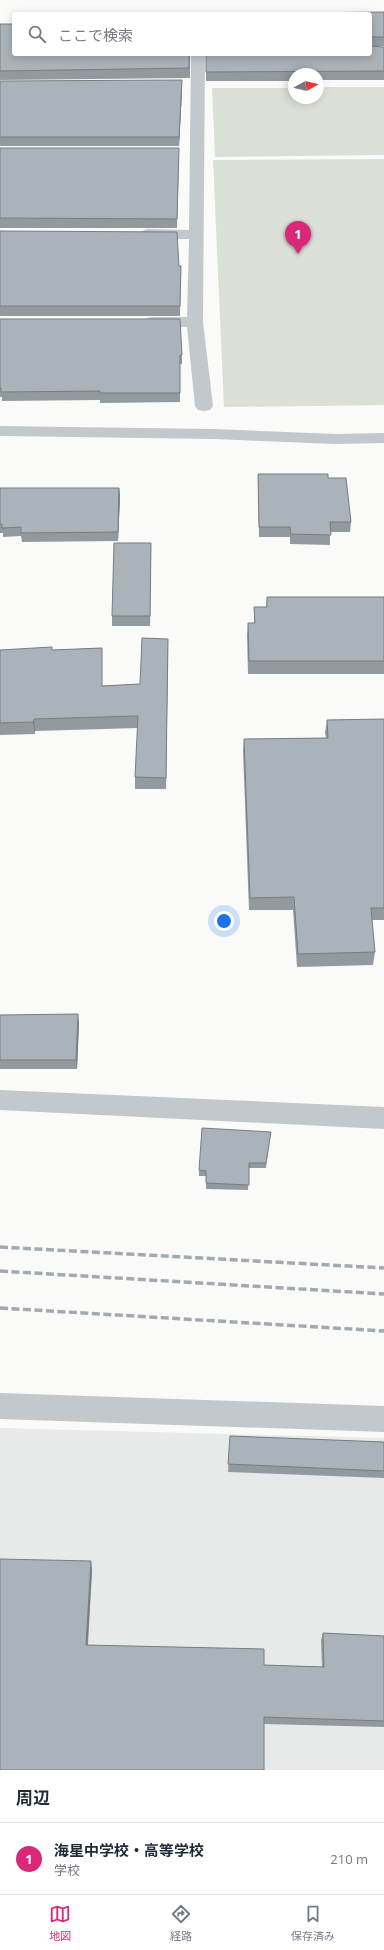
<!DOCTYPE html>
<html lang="ja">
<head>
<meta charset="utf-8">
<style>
  :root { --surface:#fff; --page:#f2f2f3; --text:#1f2937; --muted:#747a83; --line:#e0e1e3; --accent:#db2777 }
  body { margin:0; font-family:"Open Sans","Noto Sans JP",sans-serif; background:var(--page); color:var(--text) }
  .compass { position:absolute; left:288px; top:68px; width:36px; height:36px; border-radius:50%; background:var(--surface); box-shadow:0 2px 10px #0003; rotate:82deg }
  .you { position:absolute; left:224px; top:921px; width:14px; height:14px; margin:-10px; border:3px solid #fff; border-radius:50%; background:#1a73e8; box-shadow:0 0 0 6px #1a73e833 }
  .badge { display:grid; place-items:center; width:26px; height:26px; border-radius:50%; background:var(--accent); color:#fff; font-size:13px; font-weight:700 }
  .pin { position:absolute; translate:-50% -33px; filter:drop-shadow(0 1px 2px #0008) }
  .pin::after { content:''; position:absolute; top:21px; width:14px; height:12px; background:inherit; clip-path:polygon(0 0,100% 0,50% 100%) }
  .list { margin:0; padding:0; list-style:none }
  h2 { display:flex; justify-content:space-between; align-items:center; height:52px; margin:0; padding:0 16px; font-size:17px }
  h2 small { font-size:13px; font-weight:400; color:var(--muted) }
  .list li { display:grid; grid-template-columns:26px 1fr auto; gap:12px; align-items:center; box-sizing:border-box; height:72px; padding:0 16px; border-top:1px solid var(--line) }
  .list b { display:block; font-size:15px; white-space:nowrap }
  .list p { margin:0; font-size:13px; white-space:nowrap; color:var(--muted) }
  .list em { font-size:13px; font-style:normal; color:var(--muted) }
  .icon { flex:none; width:22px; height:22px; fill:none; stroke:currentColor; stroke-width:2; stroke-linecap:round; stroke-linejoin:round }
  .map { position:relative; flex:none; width:384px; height:1770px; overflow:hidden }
  .search { position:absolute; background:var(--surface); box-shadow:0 2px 10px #0003; left:12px; right:12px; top:12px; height:44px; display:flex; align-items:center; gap:10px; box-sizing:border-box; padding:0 14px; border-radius:4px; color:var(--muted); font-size:15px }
  .sheet { height:124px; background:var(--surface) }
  nav { display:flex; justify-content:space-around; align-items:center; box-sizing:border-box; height:56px; border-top:1px solid var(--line); background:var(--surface); font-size:11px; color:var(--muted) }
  nav a { display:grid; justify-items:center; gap:2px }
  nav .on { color:var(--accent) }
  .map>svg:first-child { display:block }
  .built { fill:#e8e9e9 }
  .green { fill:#dadfd7 }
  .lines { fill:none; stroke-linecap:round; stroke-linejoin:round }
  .minor { fill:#c3c8cc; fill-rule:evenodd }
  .rail { stroke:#a2aab0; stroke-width:3.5; stroke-dasharray:8 3.5; stroke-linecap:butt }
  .wall { fill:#929a9f }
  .shaded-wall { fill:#777d82 }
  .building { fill:#aab3b9; stroke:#777d82 }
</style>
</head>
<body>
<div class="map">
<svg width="384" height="1770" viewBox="0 0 384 1770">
  <rect width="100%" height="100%" fill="#fafaf8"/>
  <path class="built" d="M0 1428 384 1438V1770H0Z"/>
  <g class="green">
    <path d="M318 87H384V155L215 157 212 88H294V98H318Z"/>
    <path d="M384 159V405L224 407 213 160Z"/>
  </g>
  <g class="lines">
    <g class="minor">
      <path d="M191 54H205L203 322 213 406 210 410 204 411 198 410 195 406 187 327H150L144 325 142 322 144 319 150 317H187L189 239H147L142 237 139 234 142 231 147 229 189 230Z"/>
      <path d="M0 426 214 429 336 434 384 433V443L336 444 214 439 0 436Z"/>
      <path d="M0 1090 384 1107V1129L0 1110Z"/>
      <path d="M0 1393 384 1406V1432L0 1419Z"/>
    </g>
    <g class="rail">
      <path d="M0 1247 384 1268"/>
      <path d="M0 1271 384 1294"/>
      <path d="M0 1308 384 1331"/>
    </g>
  </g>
  <g class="wall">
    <path d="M384 12V46H370V14Z"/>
    <path d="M0 24 190 54V78L0 80Z"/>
    <path d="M384 47V80H318V74H294V81H206V54Z"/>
    <path d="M0 81 182 89 179 146H0Z"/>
    <path d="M0 148 179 158 177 228H0Z"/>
    <path d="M0 231 181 266 180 316H0Z"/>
    <path d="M0 319 182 355V364H180V402L100 403V400L2 401V397H0Z"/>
    <path d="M258 474 328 478 351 522 350 532H330V545L290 544V537H259Z"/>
    <path d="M0 488H119L120 497 118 541 22 542 21 536 3 537V533H0Z"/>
    <path d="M151 543 150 626H112V616Z"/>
    <path d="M267 597H384V674H248L247 636 248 623H254V607H266Z"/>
    <path d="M168 639 166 789H135V777L138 728 35 731V734L0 735V650H52L102 648V686L140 684Z"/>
    <path d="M384 719V920H372L375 952 373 965 297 967 293 910H249L243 751 244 739 326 738 325 733 327 720Z"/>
    <path d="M0 1015 79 1023 77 1069H0Z"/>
    <path d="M270 1137 266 1168H249L248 1190 206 1189V1176H199V1170Z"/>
    <path d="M230 1436 384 1442V1478L228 1472Z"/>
    <path d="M92 1570 88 1645 264 1665 322 1667 321 1640 323 1633 384 1636V1727L264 1724 0 1770Z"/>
  </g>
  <g class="shaded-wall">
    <path d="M182 80V89L179 146V137Z"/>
    <path d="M119 488 120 497 118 541V532Z"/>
    <path d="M151 543V553L150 626V616Z"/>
    <path d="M168 639V651L166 789V778Z"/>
    <path d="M34 719 35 731V734L33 722Z"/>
    <path d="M78 1014 79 1023 77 1069 76 1060Z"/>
    <path d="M91 1561 92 1570 87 1652 86 1645Z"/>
  </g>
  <g class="building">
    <path d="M384 12V37H370V14H210Z"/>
    <path d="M0 24H14V54H189V68L0 71Z"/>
    <path d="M370 46 384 47V71L206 72V54H370Z"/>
    <path d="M182 80 179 137H0V81Z"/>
    <path d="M0 148H179L177 219 0 218Z"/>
    <path d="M0 231 177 232 179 266H181L180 306H0Z"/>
    <path d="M0 319H180L182 355H180V393H100V391L1 392V388H0Z"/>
    <path d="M258 474H328V478H346L351 522H330L331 535 291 534 290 527H259Z"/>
    <path d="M0 488H119L118 532 21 533V527L2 528V524H0Z"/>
    <path d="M114 543H151L150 616H112Z"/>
    <path d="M267 597H384V661H249L248 623H255L254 607H267Z"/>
    <path d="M142 638 168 639 166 778 135 777 138 716 34 719 33 722 0 723V650L52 647V650L102 648V686L140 684Z"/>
    <path d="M384 719V908H371L375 952 298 954 294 897 250 898 244 739 328 738 327 720Z"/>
    <path d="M78 1014 76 1060H0V1015Z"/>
    <path d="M202 1128 271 1132 266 1163H249V1185L206 1183V1171L199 1170Z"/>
    <path d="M230 1436 384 1442V1471L228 1464Z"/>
    <path d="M0 1559 91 1561 86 1645 264 1649V1665L324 1667 323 1633 384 1636V1721L264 1717V1770H0Z"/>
  </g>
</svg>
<svg class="compass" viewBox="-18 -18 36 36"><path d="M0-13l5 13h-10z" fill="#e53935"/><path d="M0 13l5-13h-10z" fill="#747a83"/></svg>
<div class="you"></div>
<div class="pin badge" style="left:298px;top:254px">1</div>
<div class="search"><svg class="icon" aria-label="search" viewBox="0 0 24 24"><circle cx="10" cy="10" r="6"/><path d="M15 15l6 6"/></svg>ここで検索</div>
</div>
<section class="sheet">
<h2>周辺<small></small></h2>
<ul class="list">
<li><span class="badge">1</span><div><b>海星中学校・高等学校</b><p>学校</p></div><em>210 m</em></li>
</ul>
</section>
<nav>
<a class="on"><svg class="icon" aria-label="map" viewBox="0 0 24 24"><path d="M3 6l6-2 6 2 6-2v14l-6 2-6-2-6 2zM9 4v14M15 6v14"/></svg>地図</a>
<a><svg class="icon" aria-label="directions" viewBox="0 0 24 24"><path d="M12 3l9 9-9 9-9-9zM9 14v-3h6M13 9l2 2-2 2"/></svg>経路</a>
<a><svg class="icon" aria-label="saved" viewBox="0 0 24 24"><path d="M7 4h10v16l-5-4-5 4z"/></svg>保存済み</a>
</nav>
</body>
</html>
